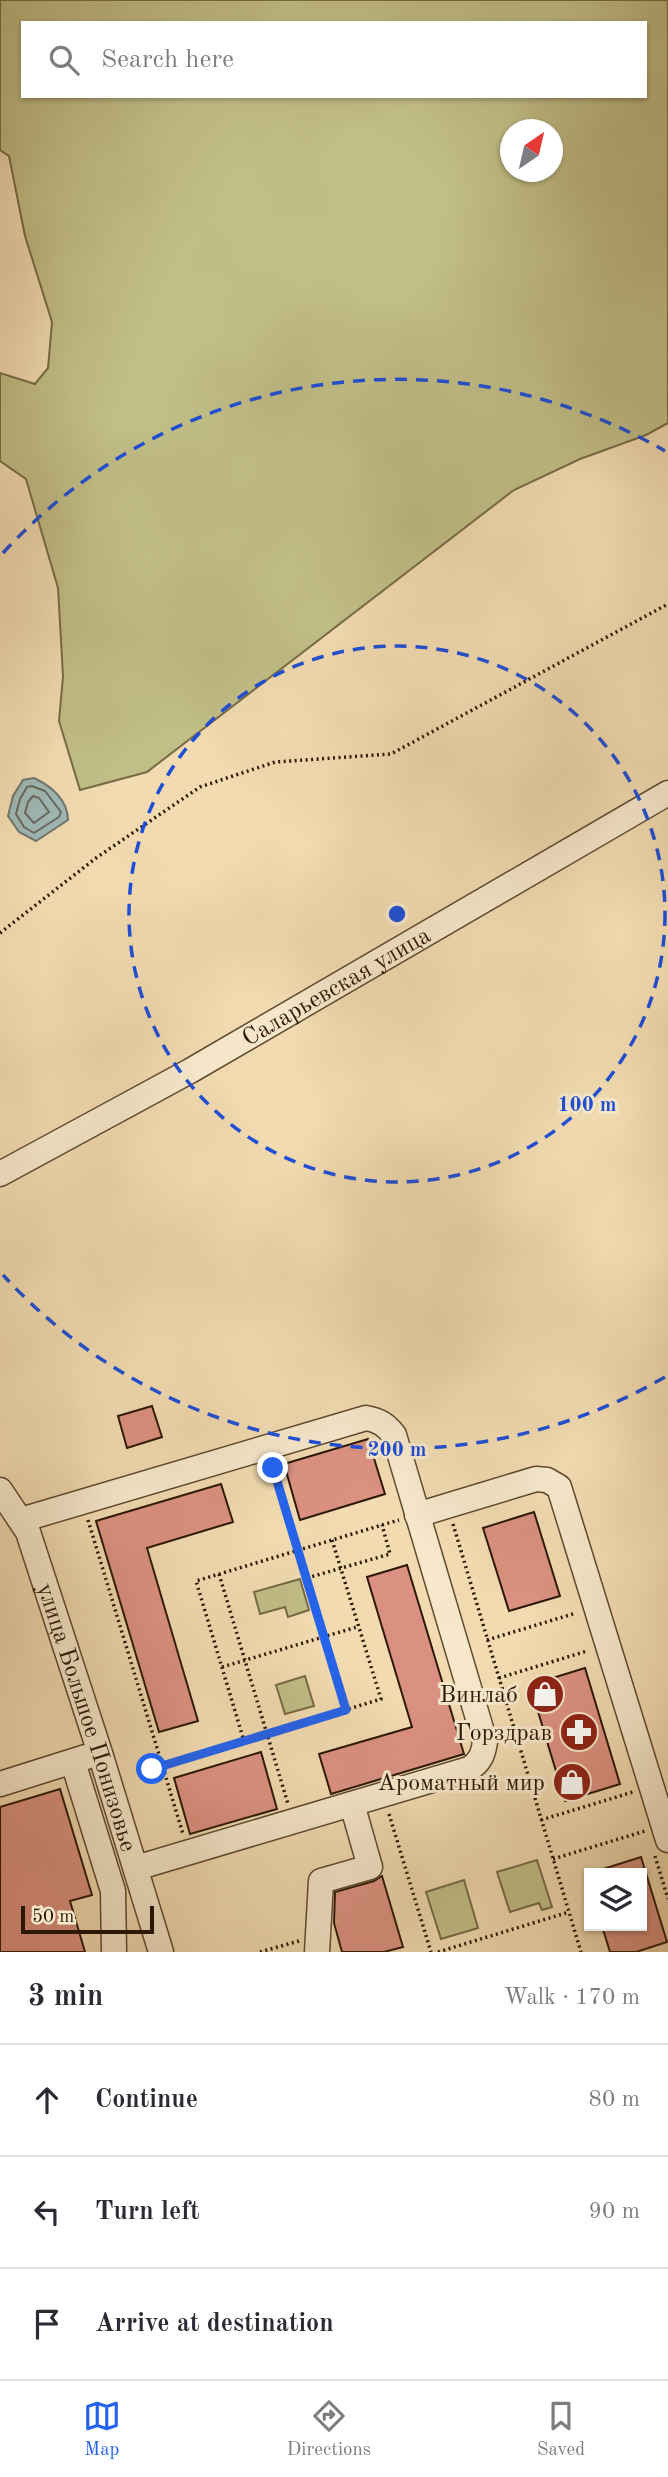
<!DOCTYPE html>
<html lang="en">
<head>
<meta charset="utf-8">
<style>
  :root { --surface:#fff; --page:#f7f7f7; --text:#2b2b33; --muted:#7c7c81; --line:#e1e1e2; --accent:#2563eb }
  body { margin:0; font-family:"Old Standard TT",serif; background:var(--page); color:var(--text) }
  .controls { position:absolute; right:21px; bottom:21px; display:grid; overflow:hidden; border-radius:0px; box-shadow:0 2px 5px #0004 }
  .controls button { width:63px; height:63px; display:grid; place-items:center; padding:0; border:0; border-bottom:2px solid var(--line); background:var(--surface); color:var(--text); font:35px sans-serif }
  .compass { position:absolute; left:500px; top:119px; width:63px; height:63px; border-radius:50%; background:var(--surface); box-shadow:0 2px 5px #0004; rotate:34deg }
  .scale { position:absolute; left:21px; bottom:18px; width:133px; box-sizing:border-box; padding-left:7px; border:4px solid #2c1804; border-top:0; font-size:19px; line-height:24px; white-space:nowrap; color:#2c1804; -webkit-text-stroke:5px #f7e8cc; paint-order:stroke }
  .stop { position:absolute; width:21px; height:21px; margin:-16px; border:5px solid #2563eb; border-radius:50%; background:#fff }
  .stop.end { background:#2563eb; border-color:#fff; box-shadow:0 2px 7px #0008 }
  .list { margin:0; padding:0; list-style:none }
  h2 { display:flex; justify-content:space-between; align-items:center; height:91px; margin:0; padding:0 28px; font-size:30px }
  h2 small { font-size:23px; font-weight:400; color:var(--muted) }
  .list li { display:grid; grid-template-columns:46px 1fr auto; gap:21px; align-items:center; box-sizing:border-box; height:112px; padding:0 28px; border-top:2px solid var(--line) }
  .list b { display:block; font-size:26px; white-space:nowrap }
  .list em { font-size:23px; font-style:normal; color:var(--muted) }
  .icon { flex:none; width:38px; height:38px; fill:none; stroke:currentColor; stroke-width:2; stroke-linecap:round; stroke-linejoin:round }
  .map { position:relative; flex:none; width:668px; height:1952px; overflow:hidden }
  .search { position:absolute; background:var(--surface); box-shadow:0 2px 5px #0004; left:21px; right:21px; top:21px; height:77px; display:flex; align-items:center; gap:18px; box-sizing:border-box; padding:0 24px; border-radius:0px; color:var(--muted); font-size:26px }
  .sheet { height:427px; background:var(--surface) }
  nav { display:flex; justify-content:space-around; align-items:center; box-sizing:border-box; height:98px; border-top:2px solid var(--line); background:var(--surface); font-size:19px; color:var(--muted) }
  nav a { display:grid; justify-items:center; gap:4px }
  nav .on { color:var(--accent) }
  .map>svg:first-child { display:block }
  .green { fill:#c1be87; stroke:#766b46; stroke-width:2; fill-rule:evenodd }
  .water { fill:#9fb8b6; stroke:#71786f; stroke-width:2 }
  .lines { fill:none; stroke-linecap:round; stroke-linejoin:round }
  .shore { stroke:#66685d; stroke-width:2 }
  .building { fill:#db9181; stroke:#2c1804; stroke-width:2 }
  .minor-casing { stroke:#5e492f; stroke-width:27 }
  .path { stroke:#2c1804; stroke-width:3.5; stroke-dasharray:2 3.5; stroke-linecap:butt }
  .minor { stroke:#f7e8cc; stroke-width:24 }
  .route { stroke:#2563eb; stroke-width:9 }
  .ring { fill:none; stroke:#1d4ed8; stroke-width:3.5; stroke-dasharray:12 9 }
  .labels { text-anchor:middle; stroke-width:6; stroke-linejoin:round; paint-order:stroke }
  .street-label { font-size:24px; fill:#2c1804; stroke:#f7e8cc }
  .poi-label { font-size:24px; fill:#2c1804; stroke:#f7e8cc; text-anchor:end }
  .centre { fill:#1d4ed8; stroke:#f7e8cc; stroke-width:3.5 }
  .ring-label { font-size:21px; text-anchor:middle; font-weight:bold; fill:#1d4ed8; stroke:#f7e8cc; stroke-width:6; stroke-linejoin:round; paint-order:stroke }
</style>
</head>
<body>
<div class="map">
<svg width="668" height="1952" viewBox="0 0 668 1952">
  <rect width="100%" height="100%" fill="#f2dbb1"/>
  <filter id="stains"><feTurbulence type="fractalNoise" baseFrequency=".00286" numOctaves="4"/><feColorMatrix values="0 0 0 0 .2 0 0 0 0 .09 0 0 0 0 .02 0 0 0 .5 -.17"/></filter>
  <radialGradient id="worn" r=".72"><stop offset=".6" stop-color="#630" stop-opacity="0"/><stop offset="1" stop-color="#630" stop-opacity=".3"/></radialGradient>
  <g class="green">
    <path d="M0 0H668V423L646 435 580 459 514 490 147 772 80 790 59 721 63 676 58 588 26 479 0 461V373L35 384 48 368 52 322 25 236 9 156 0 150ZM23 23H645V96H23ZM510 130H552V172H510Z"/>
    <path d="M300 1579 309 1610 288 1617 285 1607 260 1614 254 1592Z"/>
    <path d="M305 1676 314 1706 285 1714 276 1685Z"/>
    <path d="M537 1860 552 1907 542 1910 539 1903 510 1912 497 1872Z"/>
    <path d="M464 1880 478 1928 441 1939 426 1892Z"/>
  </g>
  <path class="water" d="M34 778C51 786 68 800 68 820L36 841 19 832 8 816 13 796 23 780Z"/>
  <g class="lines">
    <g class="shore">
      <path d="M32 786 45 791 61 812 59 817 34 833 24 827 16 814 20 799 27 787Z"/>
      <path d="M33 796 39 798 49 812 34 823 25 813 28 802Z"/>
    </g>
  </g>
  <g class="building">
    <path d="M152 1406 162 1437 127 1448 118 1416Z"/>
    <path d="M368 1439 385 1494 300 1520 284 1464Z"/>
    <path d="M221 1484 233 1522 147 1548 198 1721 159 1732 96 1521Z"/>
    <path d="M534 1512 560 1596 509 1611 483 1528Z"/>
    <path d="M407 1565 464 1754 331 1794 319 1754 412 1727 367 1577Z"/>
    <path d="M585 1668 620 1784 565 1801 530 1685Z"/>
    <path d="M261 1752 277 1809 190 1834 174 1778Z"/>
    <path d="M60 1789 92 1895 70 1901 85 1952H0V1807Z"/>
    <path d="M641 1857 667 1942 636 1952H610L602 1926H642V1873H600V1870Z"/>
    <path d="M382 1876 403 1947 384 1952H342L334 1923 335 1892 374 1881Z"/>
  </g>
  <g class="lines">
    <defs>
      <g id="minor">
        <path id="s1" d="M0 1174 190 1071 668 793"/>
        <path id="s2" d="M0 1490 28 1532 100 1753 161 1952"/>
        <path d="M417 1515 536 1479 547 1480 559 1487 668 1840"/>
        <path d="M21 1520 366 1418C379 1420 386 1425 394 1435L485 1742C483 1755 480 1762 469 1769L136 1868"/>
        <path d="M73 1762 113 1891 114 1952"/>
        <path d="M0 1784 86 1757"/>
        <path d="M317 1952 321 1881 370 1867 352 1804"/>
      </g>
    </defs>
    <use href="#minor" class="minor-casing"/>
    <g class="path">
      <path d="M0 933 96 858 200 787 275 762 391 754 668 604"/>
      <path d="M273 1467 346 1710"/>
      <path d="M88 1520 183 1834"/>
      <path d="M453 1524 581 1952"/>
      <path d="M332 1540 381 1699 244 1741 196 1581 382 1525 399 1520"/>
      <path d="M219 1574 288 1804"/>
      <path d="M307 1578 390 1554 382 1525"/>
      <path d="M487 1640 576 1613"/>
      <path d="M222 1667 357 1627"/>
      <path d="M499 1678 587 1651"/>
      <path d="M152 1769 244 1741"/>
      <path d="M389 1814 431 1952"/>
      <path d="M541 1820 633 1792"/>
      <path d="M655 1856 668 1899"/>
      <path d="M553 1859 645 1831"/>
      <path d="M260 1952 299 1941"/>
      <path d="M438 1952 569 1912"/>
    </g>
    <use href="#minor" class="minor"/>
  </g>
  <g class="lines">
    <path class="route" d="M152 1769 346 1710 273 1468"/>
  </g>
  <g class="ring">
    <circle cx="397" cy="914" r="268"/>
    <path d="M665 1377A535 535 0 0 1 3 1275M3 553A535 535 0 0 1 665 451"/>
  </g>
  <defs>
    <symbol id="shop-disc" viewBox="-11 -11 22 22"><circle r="9.5" fill="#8f2418" stroke="#f7e8cc"/><path d="M-5-2.5h2.3a2.7 3.5 0 0 1 5.4 0H5L5.5 6h-11ZM-1.5-2.5h3a1.5 2.3 0 0 0-3 0Z" fill="#fff"/></symbol>
    <symbol id="pharmacy-disc" viewBox="-11 -11 22 22"><circle r="9.5" fill="#8f2418" stroke="#f7e8cc"/><path d="M-2-6h4v4h4v4h-4v4h-4v-4h-4v-4h4Z" fill="#fff"/></symbol>
  </defs>
  <g fill-rule="evenodd">
    <use href="#shop-disc" x="523" y="1672" width="44" height="44"/>
    <use href="#pharmacy-disc" x="557" y="1710" width="44" height="44"/>
    <use href="#shop-disc" x="550" y="1760" width="44" height="44"/>
  </g>
  <g class="labels">
    <g class="street-label">
      <text dy="8" stroke="none"><textPath href="#s1" startOffset="385">Саларьевская улица</textPath></text>
      <text dy="8" stroke="none"><textPath href="#s2" startOffset="245">улица Большое Понизовье</textPath></text>
    </g>
    <g class="poi-label">
      <text x="518" y="1702">Винлаб</text>
      <text x="552" y="1740">Горздрав</text>
      <text x="545" y="1790">Ароматный мир</text>
    </g>
  </g>
  <circle cx="397" cy="914" r="10" class="centre"/>
  <g class="ring-label">
    <text x="587" y="1111">100 m</text>
    <text x="397" y="1456">200 m</text>
  </g>
  <rect width="100%" height="100%" filter="url(#stains)"/>
  <rect width="100%" height="100%" fill="url(#worn)"/>
</svg>
<div class="controls">
<button><svg class="icon" aria-label="layers" viewBox="0 0 24 24"><path d="M12 4l9 5-9 5-9-5zM3 14l9 5 9-5"/></svg></button>
</div>
<svg class="compass" viewBox="-18 -18 36 36"><path d="M0-13l5 13h-10z" fill="#e53935"/><path d="M0 13l5-13h-10z" fill="#7c7c81"/></svg>
<div class="scale">50 m</div>
<div class="stop" style="left:152px;top:1769px"></div>
<div class="stop end" style="left:273px;top:1468px"></div>
<div class="search"><svg class="icon" aria-label="search" viewBox="0 0 24 24"><circle cx="10" cy="10" r="6"/><path d="M15 15l6 6"/></svg>Search here</div>
</div>
<section class="sheet">
<h2>3 min<small>Walk · 170 m</small></h2>
<ul class="list">
<li><svg class="icon" aria-label="ahead" viewBox="0 0 24 24"><path d="M12 20V5M6 11l6-6 6 6"/></svg><div><b>Continue</b></div><em>80 m</em></li>
<li><svg class="icon" aria-label="left" viewBox="0 0 24 24"><path d="M17 20v-9H6M10 6l-5 5 5 5"/></svg><div><b>Turn left</b></div><em>90 m</em></li>
<li><svg class="icon" aria-label="arrive" viewBox="0 0 24 24"><path d="M6 21V4h12l-3 4 3 4H6"/></svg><div><b>Arrive at destination</b></div></li>
</ul>
</section>
<nav>
<a class="on"><svg class="icon" aria-label="map" viewBox="0 0 24 24"><path d="M3 6l6-2 6 2 6-2v14l-6 2-6-2-6 2zM9 4v14M15 6v14"/></svg>Map</a>
<a><svg class="icon" aria-label="directions" viewBox="0 0 24 24"><path d="M12 3l9 9-9 9-9-9zM9 14v-3h6M13 9l2 2-2 2"/></svg>Directions</a>
<a><svg class="icon" aria-label="saved" viewBox="0 0 24 24"><path d="M7 4h10v16l-5-4-5 4z"/></svg>Saved</a>
</nav>
</body>
</html>
